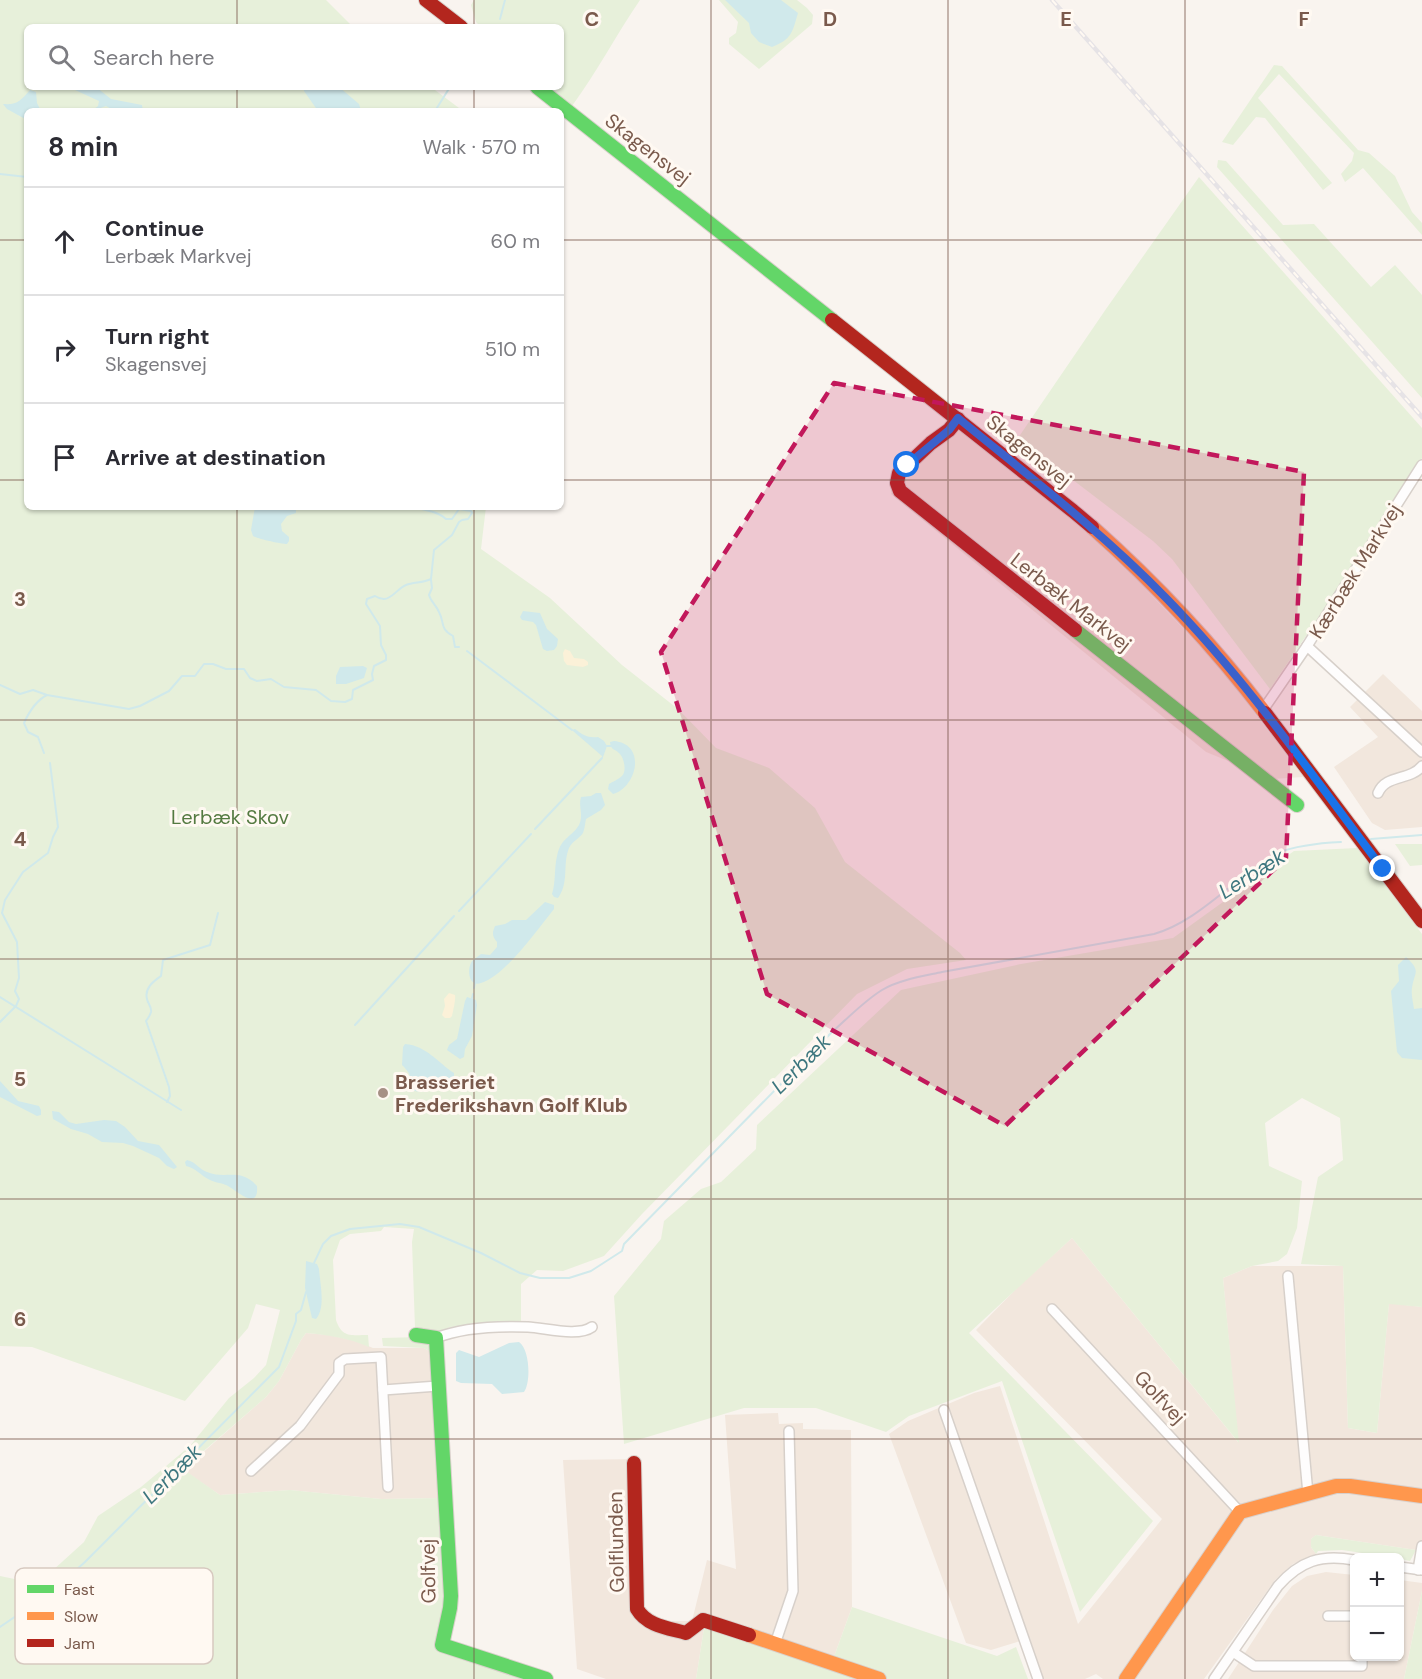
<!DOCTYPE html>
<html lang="en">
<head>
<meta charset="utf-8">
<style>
  :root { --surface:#fff; --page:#f7f7f7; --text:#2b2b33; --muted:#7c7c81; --line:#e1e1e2 }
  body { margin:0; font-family:"DM Sans",sans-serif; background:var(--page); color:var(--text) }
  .controls { position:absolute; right:18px; bottom:18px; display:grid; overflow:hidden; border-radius:9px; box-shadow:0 2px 4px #0004 }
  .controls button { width:54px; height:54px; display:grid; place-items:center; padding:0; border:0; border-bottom:2px solid var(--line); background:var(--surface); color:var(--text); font:30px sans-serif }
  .stop { position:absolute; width:18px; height:18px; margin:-14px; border:4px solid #1a73e8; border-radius:50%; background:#fff }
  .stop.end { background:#1a73e8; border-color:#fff; box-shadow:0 2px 6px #0008 }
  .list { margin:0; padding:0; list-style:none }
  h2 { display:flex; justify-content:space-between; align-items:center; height:78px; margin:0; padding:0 24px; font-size:26px }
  h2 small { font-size:20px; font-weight:400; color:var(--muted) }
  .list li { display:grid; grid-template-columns:39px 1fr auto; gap:18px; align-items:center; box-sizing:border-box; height:108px; padding:0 24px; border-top:2px solid var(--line) }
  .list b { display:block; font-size:22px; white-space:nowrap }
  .list p { margin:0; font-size:20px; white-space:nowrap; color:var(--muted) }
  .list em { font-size:20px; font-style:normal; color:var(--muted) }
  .icon { flex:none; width:33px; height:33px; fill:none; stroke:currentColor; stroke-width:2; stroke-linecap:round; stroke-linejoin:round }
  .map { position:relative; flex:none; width:1422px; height:1679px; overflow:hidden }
  .search { position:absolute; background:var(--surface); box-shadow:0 2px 4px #0004; left:24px; top:24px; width:540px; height:66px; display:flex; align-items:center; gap:15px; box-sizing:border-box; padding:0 21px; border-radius:9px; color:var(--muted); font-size:22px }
  .panel { position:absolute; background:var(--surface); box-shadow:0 2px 4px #0004; left:24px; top:108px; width:540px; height:402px; border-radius:9px }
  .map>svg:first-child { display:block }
  .residential { fill:#f2e7dd }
  .green { fill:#e7f0da }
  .sand { fill:#fbf1d8 }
  .water { fill:#d0e9eb }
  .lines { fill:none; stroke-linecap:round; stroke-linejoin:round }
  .stream { stroke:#d0e9eb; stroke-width:2 }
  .street-casing { stroke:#d7d0ca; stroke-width:12 }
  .fast-casing { stroke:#d9d0cb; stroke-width:16 }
  .slow-casing { stroke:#d9d0cb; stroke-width:16 }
  .jam-casing { stroke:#d9d0cb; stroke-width:16 }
  .street { stroke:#fefdfd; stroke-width:9 }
  .fast { stroke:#63d668; stroke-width:14 }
  .slow { stroke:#ff974d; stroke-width:14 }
  .jam { stroke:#b3261e; stroke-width:14 }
  .rail-casing { stroke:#e6e3e6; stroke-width:4.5 }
  .rail { stroke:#fff9f2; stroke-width:2; stroke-dasharray:7; stroke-linecap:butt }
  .route { stroke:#1a73e8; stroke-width:8 }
  .marked { fill:#c2185b; fill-opacity:0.2; stroke:#c2185b; stroke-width:4.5; stroke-dasharray:12 8; stroke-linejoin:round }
  .grid { fill:none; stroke:#7a5a4c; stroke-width:1.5; stroke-opacity:0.55 }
  .poi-dot { fill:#a69085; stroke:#fff9f2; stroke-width:2 }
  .labels { text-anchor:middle; stroke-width:6; stroke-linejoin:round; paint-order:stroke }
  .street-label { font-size:20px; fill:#7a5a4c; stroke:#fff9f2 }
  .park-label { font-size:20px; fill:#547a41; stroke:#fff9f2 }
  .poi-label { font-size:20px; font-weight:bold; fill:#7a5a4c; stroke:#fff9f2; text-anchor:start }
  .water-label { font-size:21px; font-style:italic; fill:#3e777f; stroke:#fff9f2 }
  .key { fill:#fff9f2; stroke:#d7c9c0; stroke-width:1.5 }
  .key-label { font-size:16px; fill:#7a5a4c }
  .grid-label { font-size:20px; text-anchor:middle; font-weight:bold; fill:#7a5a4c; stroke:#fff9f2; stroke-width:6; stroke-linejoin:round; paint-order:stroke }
</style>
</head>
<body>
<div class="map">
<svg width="1422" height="1679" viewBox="0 0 1422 1679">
  <rect width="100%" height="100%" fill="#f9f4ef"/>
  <g class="residential">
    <path d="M948 421 1067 514 1137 580 1220 667 1303 777 1273 779 1206 752 891 494 895 469Z"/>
    <path d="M1383 674 1422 711V827L1385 830 1372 823 1334 767 1378 737 1350 707Z"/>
    <path d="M1072 1238 1238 1442 1223 1278 1252 1266H1343L1348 1428 1377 1433 1389 1303 1422 1307V1546L1416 1550 1316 1535 1311 1539V1547L1316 1554 1293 1564 1275 1580 1204 1679H1103L1096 1674 1085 1679H1043L1030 1638 991 1650 966 1643 889 1434 908 1421 974 1393 1000 1386 1078 1624 1162 1519 976 1330 1020 1285Z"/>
    <path d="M306 1333 329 1335 356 1341 373 1348H424L429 1351 434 1358 441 1498 381 1499 290 1490 220 1495 183 1470 266 1397 279 1381 301 1340Z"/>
    <path d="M778 1413 779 1424 803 1423V1429L851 1430 852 1607 831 1665 704 1628 696 1679H606L577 1669 563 1460 639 1459 643 1609 665 1621H692L707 1560 736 1569 725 1415Z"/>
    <path d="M1326 1572 1354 1575V1656H1400V1580L1422 1583V1591L1404 1679H1228L1273 1610 1292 1586 1307 1576Z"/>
  </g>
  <g class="green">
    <path d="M0 0H326L353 27H27V87H431L459 108 457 111H27V507H486L481 549 550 598 622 665 678 709 716 748 769 768 815 808 845 862 960 953 966 960 907 969 857 994 642 1214 604 1256 563 1271 537 1270 521 1284V1321L450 1327C439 1333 426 1335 415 1328L412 1242 414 1229 384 1227 381 1231 350 1234 340 1240 333 1260 336 1320C342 1338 351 1335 368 1335L369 1347C349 1338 328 1335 306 1333L301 1340 279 1381 266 1397 183 1469 220 1495 290 1490 381 1499 441 1498C444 1546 455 1601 434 1646L533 1679H0V1576L29 1582 41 1581 84 1542 98 1516 141 1487 190 1446 229 1398 254 1378 266 1365 280 1310 256 1304 248 1328 185 1401 32 1347 0 1346Z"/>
    <path d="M474 0H640C616 35 597 72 572 106L548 87H561V27H481L476 22 471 5Z"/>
    <path d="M719 0H797L807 8 813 15 812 24 759 69 729 44V38L736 33 738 22Z"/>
    <path d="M1274 65 1282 66 1358 150 1369 153 1395 176 1412 212 1422 223V235L1363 168 1345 182 1341 174 1352 161 1354 153 1279 74 1258 98 1332 183 1323 190 1265 118 1256 117 1233 145 1222 142Z"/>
    <path d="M1218 160 1226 161 1283 225 1314 224 1371 287 1395 265 1422 295V398L1217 167Z"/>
    <path d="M1199 177 1422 428V458L1384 521 1270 689 1172 559 1153 541 1018 438 1106 309Z"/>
    <path d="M1395 844H1422V865L1410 866Z"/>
    <path d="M1357 848 1422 934V1307L1389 1304 1377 1433 1348 1428 1343 1266 1301 1264 1318 1177 1343 1160 1340 1118 1302 1098 1265 1123 1269 1166 1302 1181 1297 1228 1287 1254 1278 1261 1252 1266 1223 1278 1239 1443 1072 1238 969 1333 1153 1521 1080 1612 1002 1381 909 1416 886 1432 816 1408H744L624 1444 614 1296 661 1239 664 1221 701 1189 721 1182 756 1149 757 1125 901 990 1021 964 1173 938 1294 851Z"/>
    <path d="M422 1337 428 1339 434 1358 429 1351 424 1348 383 1346 382 1338Z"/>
    <path d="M1316 1535 1416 1550 1410 1561 1400 1559V1558L1389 1557 1342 1550 1318 1551 1316 1554 1311 1547V1539Z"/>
    <path d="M1422 1591V1679H1404Z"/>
    <path d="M852 1607 997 1656 1016 1647 1028 1679H696L704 1628 831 1665Z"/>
  </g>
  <g class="sand">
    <path d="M565 649 570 651 574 658 584 659 588 662V665L583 667 567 665 564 661 563 653Z"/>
    <path d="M449 993 455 995C456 999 453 1011 452 1016L450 1018H445L442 1015 445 1006 444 999Z"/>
  </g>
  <g class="water">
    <path d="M725 0H781L798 13C792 33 792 39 772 47L759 42 751 33 749 23Z"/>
    <path d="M74 87H96L111 99 142 105 143 111H115L106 106 92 111 98 106 99 101 75 90Z"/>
    <path d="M303 87H339L359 104 361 111H318L304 91Z"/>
    <path d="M30 90 36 92 37 103 41 111H27V120L7 109 3 104C18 105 20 101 30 90Z"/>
    <path d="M255 507H296V513L287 516 281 524 282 531 289 537V541L287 544C281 544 258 539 253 536L251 530Z"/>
    <path d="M523 611 540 613 547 629 558 639 557 646 554 650 547 651 543 649 536 625 533 622 522 620 520 617Z"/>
    <path d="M363 666 367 668 364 678 346 684H336V676L340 667Z"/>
    <path d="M575 729C583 735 587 738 598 737L604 741 607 746 603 757 602 758V756L573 731 572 730Z"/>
    <path d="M614 741C647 744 637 787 613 794L608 789 609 784C612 782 619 779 622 776 627 771 624 757 619 753 614 748 611 751 610 742Z"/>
    <path d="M596 793H601L605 805 601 810 586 819C585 823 585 828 583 833 578 840 570 842 568 851 563 866 569 883 558 898L554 897 552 894C556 881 554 869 557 856 561 837 572 837 579 825 584 816 578 806 581 797L591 796Z"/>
    <path d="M545 902 554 905V909C537 930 506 975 481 983 469 987 467 971 471 963 473 959 478 957 481 954L490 955 497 947V942C492 936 492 933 495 926L505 924 512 920H526Z"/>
    <path d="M1406 957C1422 972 1414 972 1412 988 1411 994 1413 1002 1414 1009L1422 1008V1060L1402 1058 1397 1052 1391 991 1399 981 1398 965Z"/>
    <path d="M467 997 476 1000 477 1005 472 1036 465 1049 464 1057 460 1059 447 1050 449 1045 457 1039 465 1001Z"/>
    <path d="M405 1044C427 1046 437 1062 454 1073V1081C441 1086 424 1095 411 1090 408 1076 414 1077 402 1065L403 1047Z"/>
    <path d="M0 1081 18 1101 39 1106 41 1110V1115L37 1116 0 1097Z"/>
    <path d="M52 1111 59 1112 69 1122 76 1124 104 1120 116 1121 125 1127 138 1141 159 1145 177 1167 174 1169 167 1166 159 1158 133 1146 123 1143 102 1142 88 1134 71 1129 53 1119Z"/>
    <path d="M187 1160C196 1162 199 1169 207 1172 226 1180 240 1167 257 1186 259 1212 237 1191 228 1186 223 1183 216 1183 210 1180 201 1176 196 1168 186 1166L185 1162Z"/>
    <path d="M306 1261 317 1264 319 1269C320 1284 326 1307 316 1319L312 1318 305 1288Z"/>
    <path d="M519 1342C530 1349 531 1383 524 1392L502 1394 492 1384 461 1383 456 1381V1353L459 1350 479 1357 509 1343Z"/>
  </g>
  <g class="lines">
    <g class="stream">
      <path d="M500 19 505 0"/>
      <path d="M435 111 450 87"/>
      <path d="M0 174 27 177"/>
      <path d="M431 580 432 588 429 595C431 602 436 605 439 612 445 623 439 628 453 636L455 647H459"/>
      <path d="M467 651 572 730"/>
      <path d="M0 685 20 694 33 690 47 695 129 709 140 706 169 691 182 676H195L204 664H213L226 669H244L250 678 257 681 271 679 284 687 316 690 331 701 345 702 352 699 353 690 373 680 372 674 374 666 386 660V655L381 645 380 626 366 604 367 599 375 596C378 598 380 599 384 599 392 599 398 588 406 585 414 582 423 583 431 579L434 550 452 535 459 522 462 520 468 519 472 513 471 511 459 509 452 519H446C438 511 426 511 415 507"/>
      <path d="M607 746H611"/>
      <path d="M44 753 38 737 28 732 24 723C29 712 37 700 47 695"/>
      <path d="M535 829 602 758"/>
      <path d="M1371 839 1422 835"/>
      <path d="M459 911 531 834"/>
      <path d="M474 988 475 983"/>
      <path d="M0 997 181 1110"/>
      <path d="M472 998 473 994"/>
      <path d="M0 1022 16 1006 19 999 15 991 19 978 17 942 2 913 5 900 23 872 48 853 53 837 58 827 50 763"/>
      <path d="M355 1025 454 916"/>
      <path d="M167 1102 170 1096 169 1087 146 1021C148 1018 150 1016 151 1012 152 1007 148 1004 147 999 144 988 154 981 161 976L163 960 210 945 218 913"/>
      <path d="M314 1263 323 1244 331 1236 350 1229 400 1224 419 1227 481 1253 520 1273 540 1278H569L591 1271 622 1251 624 1244 831 1033C847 1019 864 1001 882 990 898 980 924 976 942 972L1154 934C1193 923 1224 889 1258 866 1264 862 1270 856 1277 853 1298 845 1319 843 1341 842"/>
      <path d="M0 1627 50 1593 85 1562 279 1367 296 1321V1314L301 1310 306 1292"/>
    </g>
    <defs>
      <g id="street">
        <path d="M1307 646 1422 752"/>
        <path d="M1263 710 1307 646 1422 465"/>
        <path d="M1378 793C1386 774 1410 781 1422 766"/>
        <path d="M1288 1276 1308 1494"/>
        <path d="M1052 1309 1240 1512"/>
        <path d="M436 1338C463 1327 498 1326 528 1327 546 1328 578 1337 592 1327"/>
        <path d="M383 1390 438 1386"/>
        <path d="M944 1410 1038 1679"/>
        <path d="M251 1471 300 1426 339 1374V1363L345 1359 381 1357 388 1487"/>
        <path d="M1400 1567 1422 1570"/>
        <path d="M1418 1570 1422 1546"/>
        <path d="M1328 1616H1354"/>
        <path d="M775 1644 793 1591 789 1431"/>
        <path d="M1233 1652 1254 1666H1362V1656"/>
        <path d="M1214 1679 1278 1586C1300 1561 1321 1554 1354 1560"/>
      </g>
      <g id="fast">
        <path d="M537 87 832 320"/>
        <path d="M1075 630 1297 805"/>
        <path d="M416 1335 436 1338 451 1596 450 1608 442 1645 546 1679"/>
      </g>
      <g id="slow">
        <path d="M1092 527C1155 583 1214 646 1265 713"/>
        <path d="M749 1635 879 1679"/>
        <path d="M1126 1679 1240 1512 1336 1486H1350L1422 1496"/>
      </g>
      <g id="jam">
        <path d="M426 0 461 27"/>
        <path d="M832 320 1073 511 1092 527"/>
        <path d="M958 419 949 430 931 443 899 473 897 483 900 491 1075 630"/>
        <path d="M1265 713 1422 921"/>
        <path d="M634 1463 637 1609C647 1626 668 1628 686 1633L703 1620 749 1635"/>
      </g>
    </defs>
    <use href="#street" class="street-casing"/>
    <use href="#fast" class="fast-casing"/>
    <use href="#slow" class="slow-casing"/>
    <use href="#jam" class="jam-casing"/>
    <use href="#street" class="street"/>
    <use href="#fast" class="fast"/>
    <use href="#slow" class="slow"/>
    <use href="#jam" class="jam"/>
    <defs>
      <path id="rail" d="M1052 0 1422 417"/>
    </defs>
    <use href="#rail" class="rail-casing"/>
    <use href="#rail" class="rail"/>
  </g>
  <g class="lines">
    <path class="route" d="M907 465 949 430 958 418C1030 477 1103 533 1168 600 1248 682 1314 778 1383 869"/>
  </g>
  <path class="marked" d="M834 383 1304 472 1286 858 1005 1126 767 994 661 652Z"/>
  <path class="grid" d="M237 0V27M474 0V27M711 0V1679M948 0V1679M1185 0V1679M237 87V111M474 87V111M0 240H27M561 240H1422M0 480H27M561 480H1422M237 507V1679M474 507V1679M0 720H1422M0 959H1422M0 1199H1422M0 1439H1422"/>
  <circle class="poi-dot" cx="383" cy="1093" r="6"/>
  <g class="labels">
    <g class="street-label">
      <text transform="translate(648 149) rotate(38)" y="7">Skagensvej</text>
      <text transform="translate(1029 451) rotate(39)" y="7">Skagensvej</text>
      <text transform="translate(1355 571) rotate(-58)" y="7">Kærbæk Markvej</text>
      <text transform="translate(1071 602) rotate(38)" y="7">Lerbæk Markvej</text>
      <text transform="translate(1160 1397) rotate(47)" y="7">Golfvej</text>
      <text transform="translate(616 1542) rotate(-91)" y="7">Golflunden</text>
      <text transform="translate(428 1571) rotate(-91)" y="7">Golfvej</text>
    </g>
    <g class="park-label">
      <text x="230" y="824">Lerbæk Skov</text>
    </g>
    <g class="poi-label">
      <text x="395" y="1089">Brasseriet<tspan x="395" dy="23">Frederikshavn Golf Klub</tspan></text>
    </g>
    <g class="water-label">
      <text transform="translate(1252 874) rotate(-32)" y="7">Lerbæk</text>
      <text transform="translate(801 1064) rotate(-45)" y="7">Lerbæk</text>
      <text transform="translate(172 1474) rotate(-45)" y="7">Lerbæk</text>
    </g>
  </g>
  <rect x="15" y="1568" width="198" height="96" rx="9" class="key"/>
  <rect x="27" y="1585" width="27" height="8" fill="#63d668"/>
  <rect x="27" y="1612" width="27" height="8" fill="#ff974d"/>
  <rect x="27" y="1639" width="27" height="8" fill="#b3261e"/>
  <g class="key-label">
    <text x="64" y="1595">Fast</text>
    <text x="64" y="1622">Slow</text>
    <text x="64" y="1649">Jam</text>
  </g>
  <g class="grid-label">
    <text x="592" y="26">C</text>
    <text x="830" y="26">D</text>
    <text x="1066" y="26">E</text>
    <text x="1304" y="26">F</text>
    <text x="20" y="606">3</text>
    <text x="20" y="846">4</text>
    <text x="20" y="1086">5</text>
    <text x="20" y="1326">6</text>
  </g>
</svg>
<div class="controls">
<button>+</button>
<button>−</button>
</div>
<div class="stop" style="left:907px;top:465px"></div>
<div class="stop end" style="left:1383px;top:869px"></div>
<div class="search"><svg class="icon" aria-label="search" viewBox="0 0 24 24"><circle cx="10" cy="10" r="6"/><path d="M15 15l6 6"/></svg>Search here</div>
<section class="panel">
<h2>8 min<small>Walk · 570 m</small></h2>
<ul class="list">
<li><svg class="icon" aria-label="ahead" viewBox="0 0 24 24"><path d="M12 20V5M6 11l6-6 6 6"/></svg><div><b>Continue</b><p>Lerbæk Markvej</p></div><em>60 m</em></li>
<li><svg class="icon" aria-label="right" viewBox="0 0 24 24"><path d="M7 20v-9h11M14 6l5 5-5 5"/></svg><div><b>Turn right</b><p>Skagensvej</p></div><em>510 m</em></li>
<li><svg class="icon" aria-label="arrive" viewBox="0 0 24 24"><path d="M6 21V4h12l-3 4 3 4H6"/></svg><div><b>Arrive at destination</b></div></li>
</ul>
</section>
</div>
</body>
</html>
